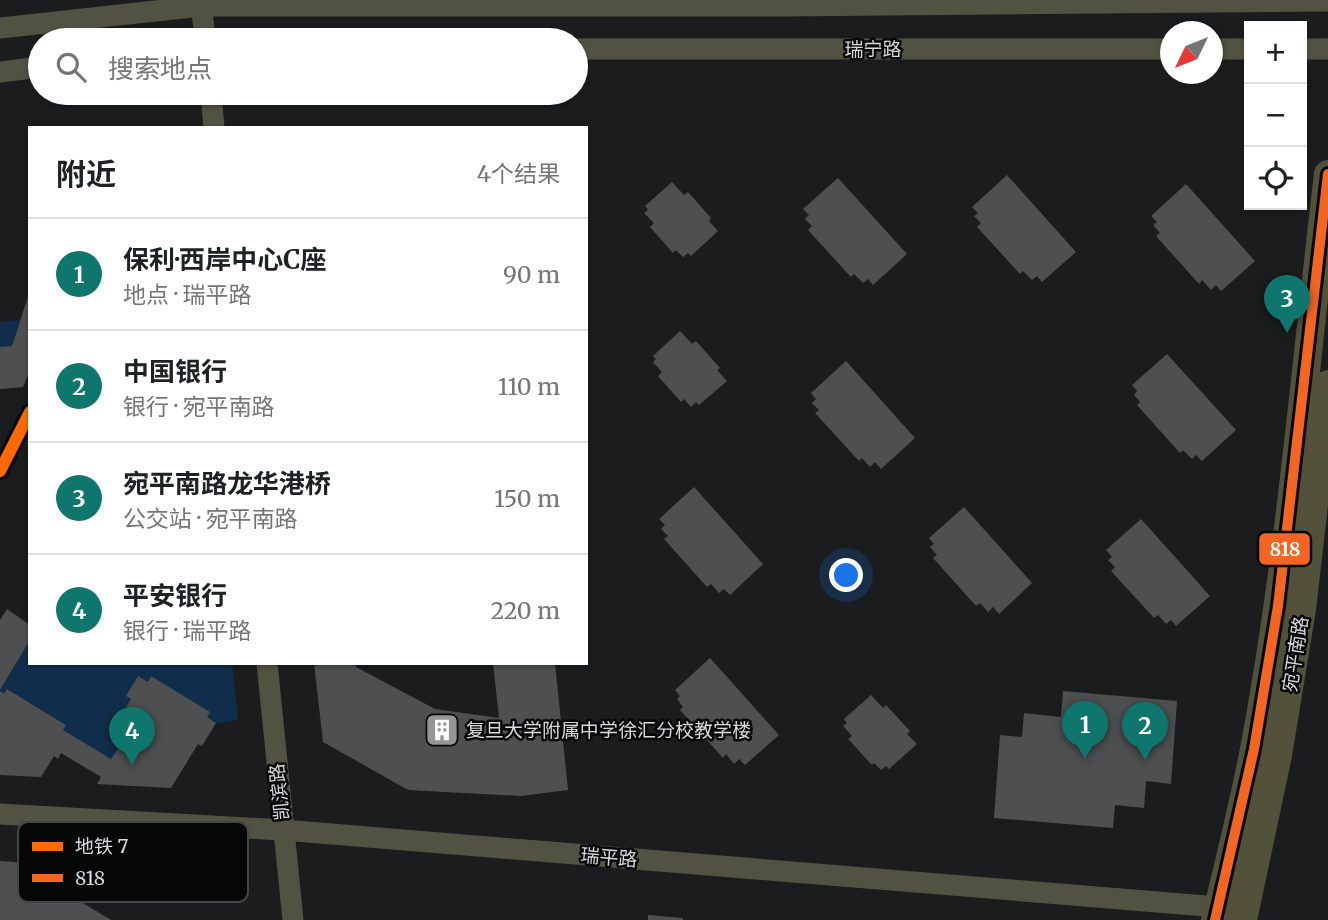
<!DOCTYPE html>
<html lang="zh">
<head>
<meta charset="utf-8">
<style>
  :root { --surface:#fff; --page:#f2f2f2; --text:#202124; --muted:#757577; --line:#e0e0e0; --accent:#0f766e }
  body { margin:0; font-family:Merriweather,"Noto Sans SC",serif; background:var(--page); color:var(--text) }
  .controls { position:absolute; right:21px; top:21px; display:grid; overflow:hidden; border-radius:0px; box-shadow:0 2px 5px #0004 }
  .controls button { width:63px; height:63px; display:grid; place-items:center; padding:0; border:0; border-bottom:2px solid var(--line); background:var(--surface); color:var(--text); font:35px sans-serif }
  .compass { position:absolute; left:1160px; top:21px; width:63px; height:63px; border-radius:50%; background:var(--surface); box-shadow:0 2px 5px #0004; rotate:227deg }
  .you { position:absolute; left:847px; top:576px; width:24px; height:24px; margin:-18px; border:5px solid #fff; border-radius:50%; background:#1a73e8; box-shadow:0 0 0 10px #1a73e833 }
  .badge { display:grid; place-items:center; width:46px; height:46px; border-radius:50%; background:var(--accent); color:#fff; font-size:23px; font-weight:700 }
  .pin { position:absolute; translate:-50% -58px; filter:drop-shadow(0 2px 4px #0008) }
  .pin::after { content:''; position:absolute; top:37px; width:24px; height:21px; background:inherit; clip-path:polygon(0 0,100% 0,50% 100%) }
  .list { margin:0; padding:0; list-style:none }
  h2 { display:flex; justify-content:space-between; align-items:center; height:91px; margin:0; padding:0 28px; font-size:30px }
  h2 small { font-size:23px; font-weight:400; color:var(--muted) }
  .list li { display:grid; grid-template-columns:46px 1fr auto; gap:21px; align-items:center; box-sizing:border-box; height:112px; padding:0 28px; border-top:2px solid var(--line) }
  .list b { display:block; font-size:26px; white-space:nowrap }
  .list p { margin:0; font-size:23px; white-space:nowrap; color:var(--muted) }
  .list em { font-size:23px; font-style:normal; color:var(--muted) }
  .icon { flex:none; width:38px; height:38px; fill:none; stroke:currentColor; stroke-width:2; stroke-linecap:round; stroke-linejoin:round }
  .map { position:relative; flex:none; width:1328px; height:920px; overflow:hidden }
  .search { position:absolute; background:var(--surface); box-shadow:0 2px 5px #0004; left:28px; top:28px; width:560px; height:77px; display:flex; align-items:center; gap:18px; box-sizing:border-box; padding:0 24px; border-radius:38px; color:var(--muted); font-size:26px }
  .panel { position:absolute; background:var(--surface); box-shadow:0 2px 5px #0004; left:28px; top:126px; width:560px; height:539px; border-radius:0px }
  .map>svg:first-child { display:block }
  .green { fill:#102e4c }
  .building { fill:#4e4f51 }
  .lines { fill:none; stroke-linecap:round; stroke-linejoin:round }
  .minor { stroke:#525243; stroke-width:21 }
  .secondary { stroke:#52523b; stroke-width:28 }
  .bus-1-casing { stroke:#060707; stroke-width:16 }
  .bus-1 { stroke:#f26522; stroke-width:10 }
  .metro-1-casing { stroke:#060707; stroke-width:18 }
  .metro-1 { stroke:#ff6900; stroke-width:12 }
  .labels { text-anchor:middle; stroke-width:5; stroke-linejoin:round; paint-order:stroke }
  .street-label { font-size:19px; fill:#d6d8da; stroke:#060707 }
  .poi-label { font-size:19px; fill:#d6d8da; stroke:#060707; text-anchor:start }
  .key { fill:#060707; stroke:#444646; stroke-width:2 }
  .key-label { font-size:19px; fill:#d6d8da }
  .line-badge { stroke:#060707; stroke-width:2.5 }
  .badge-label { font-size:19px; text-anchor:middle; font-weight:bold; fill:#fff }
</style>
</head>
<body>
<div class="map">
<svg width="1328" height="920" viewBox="0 0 1328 920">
  <rect width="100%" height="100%" fill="#1b1c1e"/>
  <g class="green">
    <path d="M20 320 12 346 0 347V322Z"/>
    <path d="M30 640V663H232L238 720 216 723 151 677 148 682 138 676 126 696 131 699 125 709 138 717 111 759 63 730 65 724 8 689 4 694 0 691Z"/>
  </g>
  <g class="building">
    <path d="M1007 175 1076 252 1042 282 1037 276 1032 280 1023 271 1020 274 977 227 981 223 974 216 978 213 972 207Z"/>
    <path d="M838 178 907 254 873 285 868 279 863 283 854 274 851 277 808 230 812 226 805 219 809 215 803 209Z"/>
    <path d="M672 182 684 195 688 192 711 218 709 221 718 231 691 256 688 253 683 257 676 250 673 253 650 227 654 223 644 213 648 210 645 206Z"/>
    <path d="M1186 184 1255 261 1221 291 1216 285 1211 290 1202 280 1199 284 1156 236 1160 233 1153 225 1157 222 1151 216Z"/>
    <path d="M30 290V370L23 387 0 389V347L12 346Z"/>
    <path d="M680 331 692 344 696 341 720 368 717 370 727 381 699 405 696 402 691 407 684 399 681 402 658 376 662 372 653 362 656 359 653 356Z"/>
    <path d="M1167 354 1236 430 1202 461 1196 455 1192 459 1183 450 1180 453 1137 405 1140 402 1134 395 1137 391 1132 385Z"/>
    <path d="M846 361 915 438 881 469 875 462 870 467 862 458 859 461 815 413 819 410 812 403 816 399 811 393Z"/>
    <path d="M694 487 763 564 730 595 724 589 719 593 711 584 707 587 664 539 668 536 661 529 665 525 659 519Z"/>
    <path d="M964 507 1032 583 999 614 993 607 988 612 980 603 976 606 933 558 937 555 930 547 934 544 929 538Z"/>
    <path d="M1141 519 1210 596 1176 626 1171 620 1166 624 1158 615 1154 618 1111 571 1115 567 1108 560 1112 557 1106 550Z"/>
    <path d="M7 609 30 625V640L0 690V620Z"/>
    <path d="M710 658 779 735 745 765 739 759 734 764 726 754 723 758 680 710 683 707 677 699 680 696 675 690Z"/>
    <path d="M314 663H355L356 667 435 709 499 718 493 663H555L568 790 521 796 408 790 323 742Z"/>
    <path d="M138 676 148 682 151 676 210 712 207 717 216 723 202 746 198 744 171 788 97 784 101 777 61 753 58 759 54 756 41 777 0 775V691L4 694 7 689 66 725 63 730 111 759 138 717 125 709 131 699 126 696Z"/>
    <path d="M1063 691 1177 701 1171 784 1146 781 1144 808 1115 805 1113 828 994 818 1000 735 1022 737 1024 713 1061 717Z"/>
    <path d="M871 695 883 708 886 705 910 731 907 734 917 744 889 769 886 766 881 770 874 763 872 765 848 739 852 736 843 726 847 723 844 719Z"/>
    <path d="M0 861 15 862 111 920H0Z"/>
    <path d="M648 915 683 918V920H648Z"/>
  </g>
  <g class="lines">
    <g class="minor">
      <path d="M201 0 205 40"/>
      <path d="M0 28 201 6H785L1328 1"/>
      <path d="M576 49H1170"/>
      <path d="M1212 49H1249"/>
      <path d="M1302 49H1328"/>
      <path d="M0 72 40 67"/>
      <path d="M211 93 214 128"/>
      <path d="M267 663 293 920"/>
      <path d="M0 814 283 830 1218 907"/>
    </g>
    <g class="secondary">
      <path d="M1215 920C1229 863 1243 806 1254 749 1290 559 1305 366 1328 174"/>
      <path d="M1243 920 1278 755 1302 609 1328 384"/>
    </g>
    <defs>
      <path id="bus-1" d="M1215 920 1254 749 1278 606 1328 174"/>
    </defs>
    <use href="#bus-1" class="bus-1-casing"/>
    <use href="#bus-1" class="bus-1"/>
    <defs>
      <path id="metro-1" d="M0 471 30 412"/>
    </defs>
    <use href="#metro-1" class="metro-1-casing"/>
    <use href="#metro-1" class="metro-1"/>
  </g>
  <defs>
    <symbol id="building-square" viewBox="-11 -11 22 22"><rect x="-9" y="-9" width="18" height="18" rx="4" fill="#959698" stroke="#060707"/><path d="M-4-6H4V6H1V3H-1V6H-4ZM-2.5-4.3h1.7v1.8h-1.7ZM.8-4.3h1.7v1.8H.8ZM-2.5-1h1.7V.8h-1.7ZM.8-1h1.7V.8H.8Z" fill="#fff"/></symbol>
  </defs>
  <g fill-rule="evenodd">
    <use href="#building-square" x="423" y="711" width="38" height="38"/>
  </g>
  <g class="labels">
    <g class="street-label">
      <text x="873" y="56">瑞宁路</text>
      <text transform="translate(1295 654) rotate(-81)" y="7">宛平南路</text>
      <text transform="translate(279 792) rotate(-96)" y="7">凯滨路</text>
      <text transform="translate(609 857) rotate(5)" y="7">瑞平路</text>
    </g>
    <g class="poi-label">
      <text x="466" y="737">复旦大学附属中学徐汇分校教学楼</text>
    </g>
  </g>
  <rect x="18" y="822" width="230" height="80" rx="10" class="key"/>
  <rect x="32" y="842" width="31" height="9" fill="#ff6900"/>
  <rect x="32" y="874" width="31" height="8" fill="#f26522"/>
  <g class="key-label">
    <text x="75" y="853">地铁 7</text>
    <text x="75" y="885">818</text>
  </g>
  <rect class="line-badge" x="1258" y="532" width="53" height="34" rx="7" fill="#f26522"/>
  <g class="badge-label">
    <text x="1285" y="556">818</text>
  </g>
</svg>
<div class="controls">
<button>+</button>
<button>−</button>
<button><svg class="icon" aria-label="locate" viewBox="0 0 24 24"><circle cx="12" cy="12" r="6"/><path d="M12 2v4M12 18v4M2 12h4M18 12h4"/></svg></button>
</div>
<svg class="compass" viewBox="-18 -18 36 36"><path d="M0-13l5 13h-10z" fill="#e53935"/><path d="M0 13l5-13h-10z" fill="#757577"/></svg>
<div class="you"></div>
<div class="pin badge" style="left:1085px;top:759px">1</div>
<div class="pin badge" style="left:1145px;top:760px">2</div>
<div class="pin badge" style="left:1287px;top:333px">3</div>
<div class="pin badge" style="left:132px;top:765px">4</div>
<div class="search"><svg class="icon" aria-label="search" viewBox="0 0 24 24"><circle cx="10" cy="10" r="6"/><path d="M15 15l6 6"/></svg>搜索地点</div>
<section class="panel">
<h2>附近<small>4个结果</small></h2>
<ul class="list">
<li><span class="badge">1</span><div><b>保利·西岸中心C座</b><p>地点 · 瑞平路</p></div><em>90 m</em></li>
<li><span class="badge">2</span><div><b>中国银行</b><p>银行 · 宛平南路</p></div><em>110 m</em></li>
<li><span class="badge">3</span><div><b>宛平南路龙华港桥</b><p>公交站 · 宛平南路</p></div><em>150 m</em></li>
<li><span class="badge">4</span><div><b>平安银行</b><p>银行 · 瑞平路</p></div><em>220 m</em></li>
</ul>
</section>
</div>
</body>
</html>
